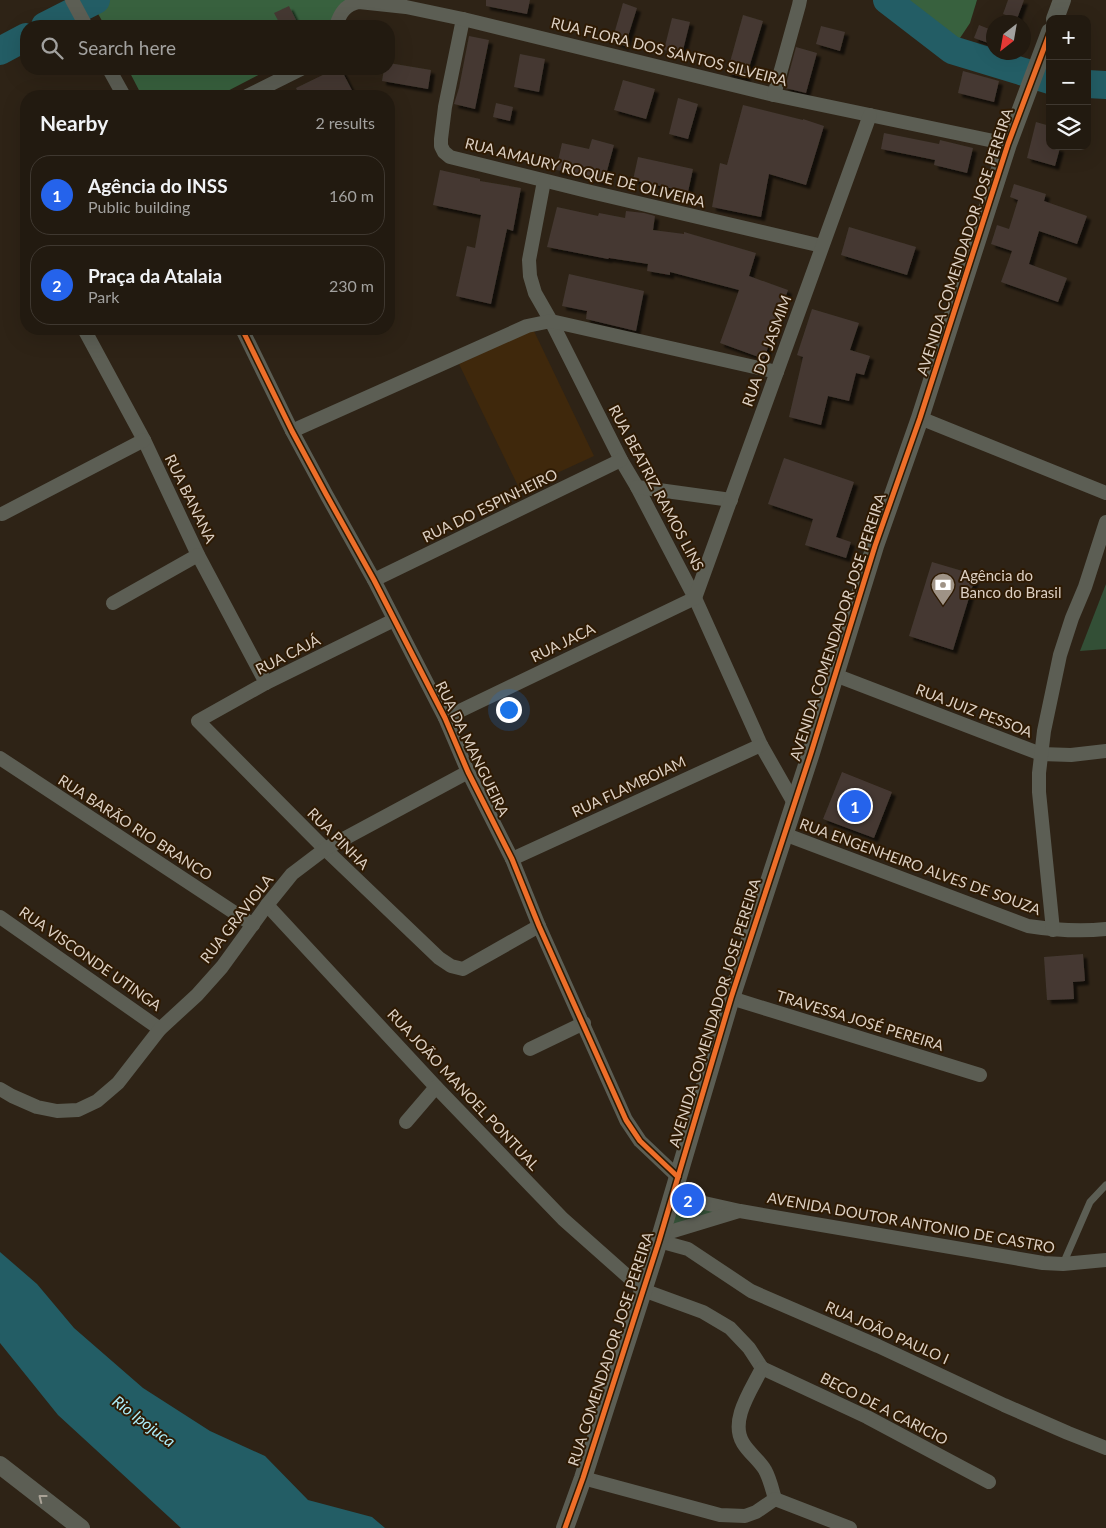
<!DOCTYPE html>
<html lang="en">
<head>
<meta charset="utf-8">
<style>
  :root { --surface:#221a10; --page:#2a2319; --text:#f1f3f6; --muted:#a2a19f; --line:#3f3830; --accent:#2563eb }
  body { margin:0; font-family:Lato,sans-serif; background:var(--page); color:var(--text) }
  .controls { position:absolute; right:15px; top:15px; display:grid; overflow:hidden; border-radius:10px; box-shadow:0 5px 20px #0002 }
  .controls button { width:45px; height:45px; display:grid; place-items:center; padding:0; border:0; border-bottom:1px solid var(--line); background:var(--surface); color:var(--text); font:25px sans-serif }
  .compass { position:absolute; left:986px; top:15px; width:45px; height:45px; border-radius:50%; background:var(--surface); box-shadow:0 5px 20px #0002; rotate:211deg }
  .you { position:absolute; left:508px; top:709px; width:18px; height:18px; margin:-12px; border:4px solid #fff; border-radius:50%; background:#1a73e8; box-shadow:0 0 0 8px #1a73e833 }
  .badge { display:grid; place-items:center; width:32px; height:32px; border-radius:50%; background:var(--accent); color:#fff; font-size:16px; font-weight:700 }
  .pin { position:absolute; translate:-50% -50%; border:2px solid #fff; box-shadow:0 1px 5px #0006 }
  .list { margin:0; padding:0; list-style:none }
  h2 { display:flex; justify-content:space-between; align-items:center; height:65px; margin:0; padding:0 20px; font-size:21px }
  h2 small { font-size:16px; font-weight:400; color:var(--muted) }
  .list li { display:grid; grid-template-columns:32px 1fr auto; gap:15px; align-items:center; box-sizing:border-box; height:80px; margin:0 10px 10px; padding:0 10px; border:1px solid var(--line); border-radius:20px }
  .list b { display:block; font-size:19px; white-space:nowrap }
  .list p { margin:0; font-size:16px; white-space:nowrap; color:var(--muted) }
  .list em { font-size:16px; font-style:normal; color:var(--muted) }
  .icon { flex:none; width:28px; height:28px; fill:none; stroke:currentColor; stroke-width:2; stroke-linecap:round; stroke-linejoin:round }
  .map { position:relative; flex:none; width:1106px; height:1528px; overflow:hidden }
  .search { position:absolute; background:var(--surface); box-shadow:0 5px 20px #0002; left:20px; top:20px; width:375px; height:55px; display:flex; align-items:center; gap:12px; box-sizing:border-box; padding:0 18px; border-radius:20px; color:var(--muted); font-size:19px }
  .panel { position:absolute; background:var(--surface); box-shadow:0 5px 20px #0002; left:20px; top:90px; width:375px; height:245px; border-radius:20px }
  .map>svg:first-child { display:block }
  .built { fill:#3f280c }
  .green { fill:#334f36 }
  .forest { fill:#38613e }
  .water { fill:#235d65 }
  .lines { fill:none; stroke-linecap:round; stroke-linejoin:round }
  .river { stroke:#235d65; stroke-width:28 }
  .building { fill:#443932; filter:url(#shadow) }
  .service { stroke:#5c5e54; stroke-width:7 }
  .minor { stroke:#5c5e54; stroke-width:14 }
  .tertiary { stroke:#5c5e54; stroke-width:18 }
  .cycleway-casing { stroke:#2e1a03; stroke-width:8 }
  .cycleway { stroke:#ee6e29; stroke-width:5 }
  .oneway { stroke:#a9a296 }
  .labels { text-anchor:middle; stroke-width:4; stroke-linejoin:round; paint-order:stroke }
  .street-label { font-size:15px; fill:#dccfc2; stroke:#2e1a03 }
  .poi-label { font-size:15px; fill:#dccfc2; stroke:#2e1a03; text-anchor:start }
  .water-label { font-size:16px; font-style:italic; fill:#acedf9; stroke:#2e1a03 }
</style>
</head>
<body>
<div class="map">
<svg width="1106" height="1528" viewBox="0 0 1106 1528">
  <defs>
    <filter id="shadow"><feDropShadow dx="4" dy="4" stdDeviation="1" flood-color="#0009"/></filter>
  </defs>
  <rect width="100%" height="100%" fill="#2e2316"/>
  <path class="built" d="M533 329 594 456 520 490 459 364Z"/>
  <g class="green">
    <path d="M1106 584V649L1080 651Z"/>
    <path d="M678 1189 724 1211 667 1228Z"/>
  </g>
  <g class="forest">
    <path d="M100 0H353L339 26H105L97 12Z"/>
    <path d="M887 0H977L970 23 952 50Z"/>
    <path d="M128 69H270L218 96H142Z"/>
  </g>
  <path class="water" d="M0 1252 37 1284 74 1328 143 1388 210 1431 265 1456 308 1500 372 1517 385 1528H181L58 1415 0 1343Z"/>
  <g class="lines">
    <g class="river">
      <path d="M887 0 952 50 1050 80"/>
      <path d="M45 26 96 0"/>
      <path d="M0 51 26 37"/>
      <path d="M1087 84 1106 85"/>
    </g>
  </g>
  <g class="building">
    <path d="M486 0H530L527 14 486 6Z"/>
    <path d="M1008 0H1024L1017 19 1003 14Z"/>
    <path d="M623 3 637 8 625 46 612 41Z"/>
    <path d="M289 6 299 26H281L274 13Z"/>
    <path d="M743 15 763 21 746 78 727 73Z"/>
    <path d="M672 18 690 22 682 54 664 50Z"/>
    <path d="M979 25 994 31V45L974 38Z"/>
    <path d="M821 26 845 32 840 51 816 44Z"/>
    <path d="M469 36 489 40 475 109 454 104 459 88Z"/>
    <path d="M796 47 817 53 806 93 785 88Z"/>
    <path d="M520 54 545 59 539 92 514 87Z"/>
    <path d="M389 63 431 70 428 89 382 81 384 69H389Z"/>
    <path d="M335 69H341L355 96H300L296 88Z"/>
    <path d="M963 71 999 81 994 102 958 93Z"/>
    <path d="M623 80 655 89 646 119 614 110Z"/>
    <path d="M678 98 698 104 688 139 669 134Z"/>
    <path d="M496 103 513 107 510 121 493 117Z"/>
    <path d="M743 105 803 120V119L824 126 806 185 769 174 761 217 712 207 720 163 727 165Z"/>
    <path d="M1036 122 1050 126V146L1060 148 1055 166 1027 158Z"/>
    <path d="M884 133 939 144 940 140 973 148 967 173 934 165 935 160 881 149Z"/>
    <path d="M592 139 614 145 604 182 570 172 556 170 562 143 589 149Z"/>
    <path d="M638 157 693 169 688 192 633 180Z"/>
    <path d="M440 170 480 179V181L521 188 513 231 507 229 491 304 456 296 467 246 475 248 481 215 433 205Z"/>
    <path d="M1014 184 1046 194 1044 201 1087 216 1077 244 1039 231 1029 264 1067 278 1058 302 1001 282 1012 251 991 244 997 225 1009 229 1018 200 1010 197Z"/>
    <path d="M557 207 598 216 599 213 625 218 626 211 644 213 655 216 653 230 684 234V232L756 253 749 276 788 290 764 359 720 343 739 290 670 272V275L647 271 648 264 609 258 608 259 547 247Z"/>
    <path d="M849 227 916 247 907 275 841 255Z"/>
    <path d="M569 274 644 291 636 331 586 319 587 311 562 306Z"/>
    <path d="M812 309 859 323 850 350 870 356 864 375 856 373 849 401 828 396 821 425 789 417 803 357 797 355Z"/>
    <path d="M784 458 854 482 836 537 851 542 846 558 805 545 813 519 768 504Z"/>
    <path d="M932 562 976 575 953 650 909 636Z"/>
    <path d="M842 772 892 792 874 838 823 819Z"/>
    <path d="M1083 954 1085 981 1073 982 1074 999 1047 1000 1044 957Z"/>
  </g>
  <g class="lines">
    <path class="service" d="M1063 1264 1090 1202 1106 1185"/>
    <g class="minor">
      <path d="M72 0 86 26"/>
      <path d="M463 19 445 107 441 139V146L444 152 450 157 591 192 822 246"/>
      <path d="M336 26C340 13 345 5 359 2L406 7 463 19 774 95 1008 144"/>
      <path d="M109 69 124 96"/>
      <path d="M774 95 799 5 800 0"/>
      <path d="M247 96 301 69"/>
      <path d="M544 181 529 260 530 276 535 293 551 321 621 460 637 487 695 598 761 745 794 803"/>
      <path d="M84 329 144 440 198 555 266 683"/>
      <path d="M242 329 292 431 326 494 374 580 445 718 468 772 512 859 539 926 626 1120 640 1141 678 1177"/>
      <path d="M920 418 1106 493"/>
      <path d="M292 431 527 326 551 321 777 372"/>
      <path d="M637 487 731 500"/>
      <path d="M2 514 144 440"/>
      <path d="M374 580 621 460"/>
      <path d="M113 603 198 555"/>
      <path d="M394 620 266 683 198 721 325 849 439 958 451 966 463 969 539 926"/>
      <path d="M835 675 1041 754 1071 755 1106 751"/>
      <path d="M445 718 695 598 870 115"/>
      <path d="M0 758 253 925"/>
      <path d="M784 834 1028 926C1054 930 1079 932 1106 929"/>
      <path d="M512 859 761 745"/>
      <path d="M267 905 436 1087 563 1219 643 1290 703 1312 730 1328 749 1348 762 1368"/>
      <path d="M0 917 160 1029"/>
      <path d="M1053 930 1039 792V773L1044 731 1060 655 1072 618 1085 587 1106 522"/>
      <path d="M731 998 980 1075"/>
      <path d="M530 1049 584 1023"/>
      <path d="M0 1089 12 1096 37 1107 57 1111 78 1110 97 1101 118 1083 160 1029 197 995 222 967 267 905 292 874 325 849 468 772"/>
      <path d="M406 1122 436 1087"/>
      <path d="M673 1196 740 1211 1043 1263 1063 1264 1106 1260"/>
      <path d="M660 1235 739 1211"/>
      <path d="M659 1241 688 1249 751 1291 878 1346 1004 1405 1068 1433 1106 1448"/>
      <path d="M762 1368 867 1417 989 1482"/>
      <path d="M762 1368C752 1389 729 1420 743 1443 749 1453 759 1460 765 1470 770 1479 772 1489 775 1499"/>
      <path d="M583 1478 720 1515 745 1516 756 1512 775 1499 850 1528"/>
    </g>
    <g class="tertiary">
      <path d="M1055 19 1062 0"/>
      <path d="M0 1465 81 1528"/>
      <path d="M565 1528 583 1478 659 1241 731 998 811 753 875 546 920 418 1008 144 1050 32"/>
    </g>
    <defs>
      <g id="cycleway">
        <path d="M242 329 292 431 326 494 374 580 445 718 468 772 512 859 539 926 626 1120 640 1141 678 1177"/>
        <path d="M565 1528 583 1478 659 1241 731 998 811 753 875 546 920 418 1008 144 1050 32"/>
      </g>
    </defs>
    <use href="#cycleway" class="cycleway-casing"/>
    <use href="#cycleway" class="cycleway"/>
  </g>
  <defs><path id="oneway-chevron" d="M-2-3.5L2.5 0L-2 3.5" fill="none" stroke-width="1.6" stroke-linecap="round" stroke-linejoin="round" transform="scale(1.25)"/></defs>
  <use class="oneway" href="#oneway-chevron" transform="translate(42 1498) rotate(-142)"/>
  <defs>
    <symbol id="bank-pin" viewBox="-11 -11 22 30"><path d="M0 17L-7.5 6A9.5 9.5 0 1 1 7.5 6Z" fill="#9f9386" stroke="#2e1a03"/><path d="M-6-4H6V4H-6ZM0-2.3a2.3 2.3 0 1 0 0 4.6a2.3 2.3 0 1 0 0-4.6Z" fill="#fff"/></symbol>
  </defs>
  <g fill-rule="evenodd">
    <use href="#bank-pin" x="929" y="571" width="28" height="38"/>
  </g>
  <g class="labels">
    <g class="street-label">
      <text transform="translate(669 52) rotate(14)" y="5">RUA FLORA DOS SANTOS SILVEIRA</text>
      <text transform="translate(585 173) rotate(14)" y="5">RUA AMAURY ROQUE DE OLIVEIRA</text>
      <text transform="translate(965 242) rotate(-72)" y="5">AVENIDA COMENDADOR JOSE PEREIRA</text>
      <text transform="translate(767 351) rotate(-70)" y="5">RUA DO JASMIM</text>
      <text transform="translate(656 488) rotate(62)" y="5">RUA BEATRIZ RAMOS LINS</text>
      <text transform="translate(190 499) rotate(64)" y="5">RUA BANANA</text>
      <text transform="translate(490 506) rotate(-26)" y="5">RUA DO ESPINHEIRO</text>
      <text transform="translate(838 627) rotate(-72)" y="5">AVENIDA COMENDADOR JOSE PEREIRA</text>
      <text transform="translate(563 643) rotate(-26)" y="5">RUA JACA</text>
      <text transform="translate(288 655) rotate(-27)" y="5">RUA CAJÁ</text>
      <text transform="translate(974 711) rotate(21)" y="5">RUA JUIZ PESSOA</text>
      <text transform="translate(472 749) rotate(64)" y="5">RUA DA MANGUEIRA</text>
      <text transform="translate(629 787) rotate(-25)" y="5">RUA FLAMBOIAM</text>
      <text transform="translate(135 828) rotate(33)" y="5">RUA BARÃO RIO BRANCO</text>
      <text transform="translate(338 839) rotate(45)" y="5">RUA PINHA</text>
      <text transform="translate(920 867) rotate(20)" y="5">RUA ENGENHEIRO ALVES DE SOUZA</text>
      <text transform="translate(237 919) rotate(-52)" y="5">RUA GRAVIOLA</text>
      <text transform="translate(90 959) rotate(35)" y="5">RUA VISCONDE UTINGA</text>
      <text transform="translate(715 1013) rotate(-73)" y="5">AVENIDA COMENDADOR JOSE PEREIRA</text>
      <text transform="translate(860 1021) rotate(17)" y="5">TRAVESSA JOSÉ PEREIRA</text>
      <text transform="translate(463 1090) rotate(47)" y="5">RUA JOÃO MANOEL PONTUAL</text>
      <text transform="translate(911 1223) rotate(10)" y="5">AVENIDA DOUTOR ANTONIO DE CASTRO</text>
      <text transform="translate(887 1333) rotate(24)" y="5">RUA JOÃO PAULO I</text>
      <text transform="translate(611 1349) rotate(-72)" y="5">RUA COMENDADOR JOSE PEREIRA</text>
      <text transform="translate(884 1409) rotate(27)" y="5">BECO DE A CARICIO</text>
    </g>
    <g class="poi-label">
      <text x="960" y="581">Agência do<tspan x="960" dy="17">Banco do Brasil</tspan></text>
    </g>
    <g class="water-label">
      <text transform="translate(144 1421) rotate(37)" y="6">Rio Ipojuca</text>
    </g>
  </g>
</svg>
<div class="controls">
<button>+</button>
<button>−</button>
<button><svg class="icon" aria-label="layers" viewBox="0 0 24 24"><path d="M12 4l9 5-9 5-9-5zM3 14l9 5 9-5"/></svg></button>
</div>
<svg class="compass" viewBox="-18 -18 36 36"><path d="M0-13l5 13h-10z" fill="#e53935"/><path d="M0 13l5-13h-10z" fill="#a2a19f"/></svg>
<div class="you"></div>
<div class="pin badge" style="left:855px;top:806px">1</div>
<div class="pin badge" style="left:688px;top:1200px">2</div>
<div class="search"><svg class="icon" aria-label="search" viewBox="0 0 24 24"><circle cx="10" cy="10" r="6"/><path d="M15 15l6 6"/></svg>Search here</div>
<section class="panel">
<h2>Nearby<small>2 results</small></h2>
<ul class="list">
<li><span class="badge">1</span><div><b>Agência do INSS</b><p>Public building</p></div><em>160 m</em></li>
<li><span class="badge">2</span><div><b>Praça da Atalaia</b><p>Park</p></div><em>230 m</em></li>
</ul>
</section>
</div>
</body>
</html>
